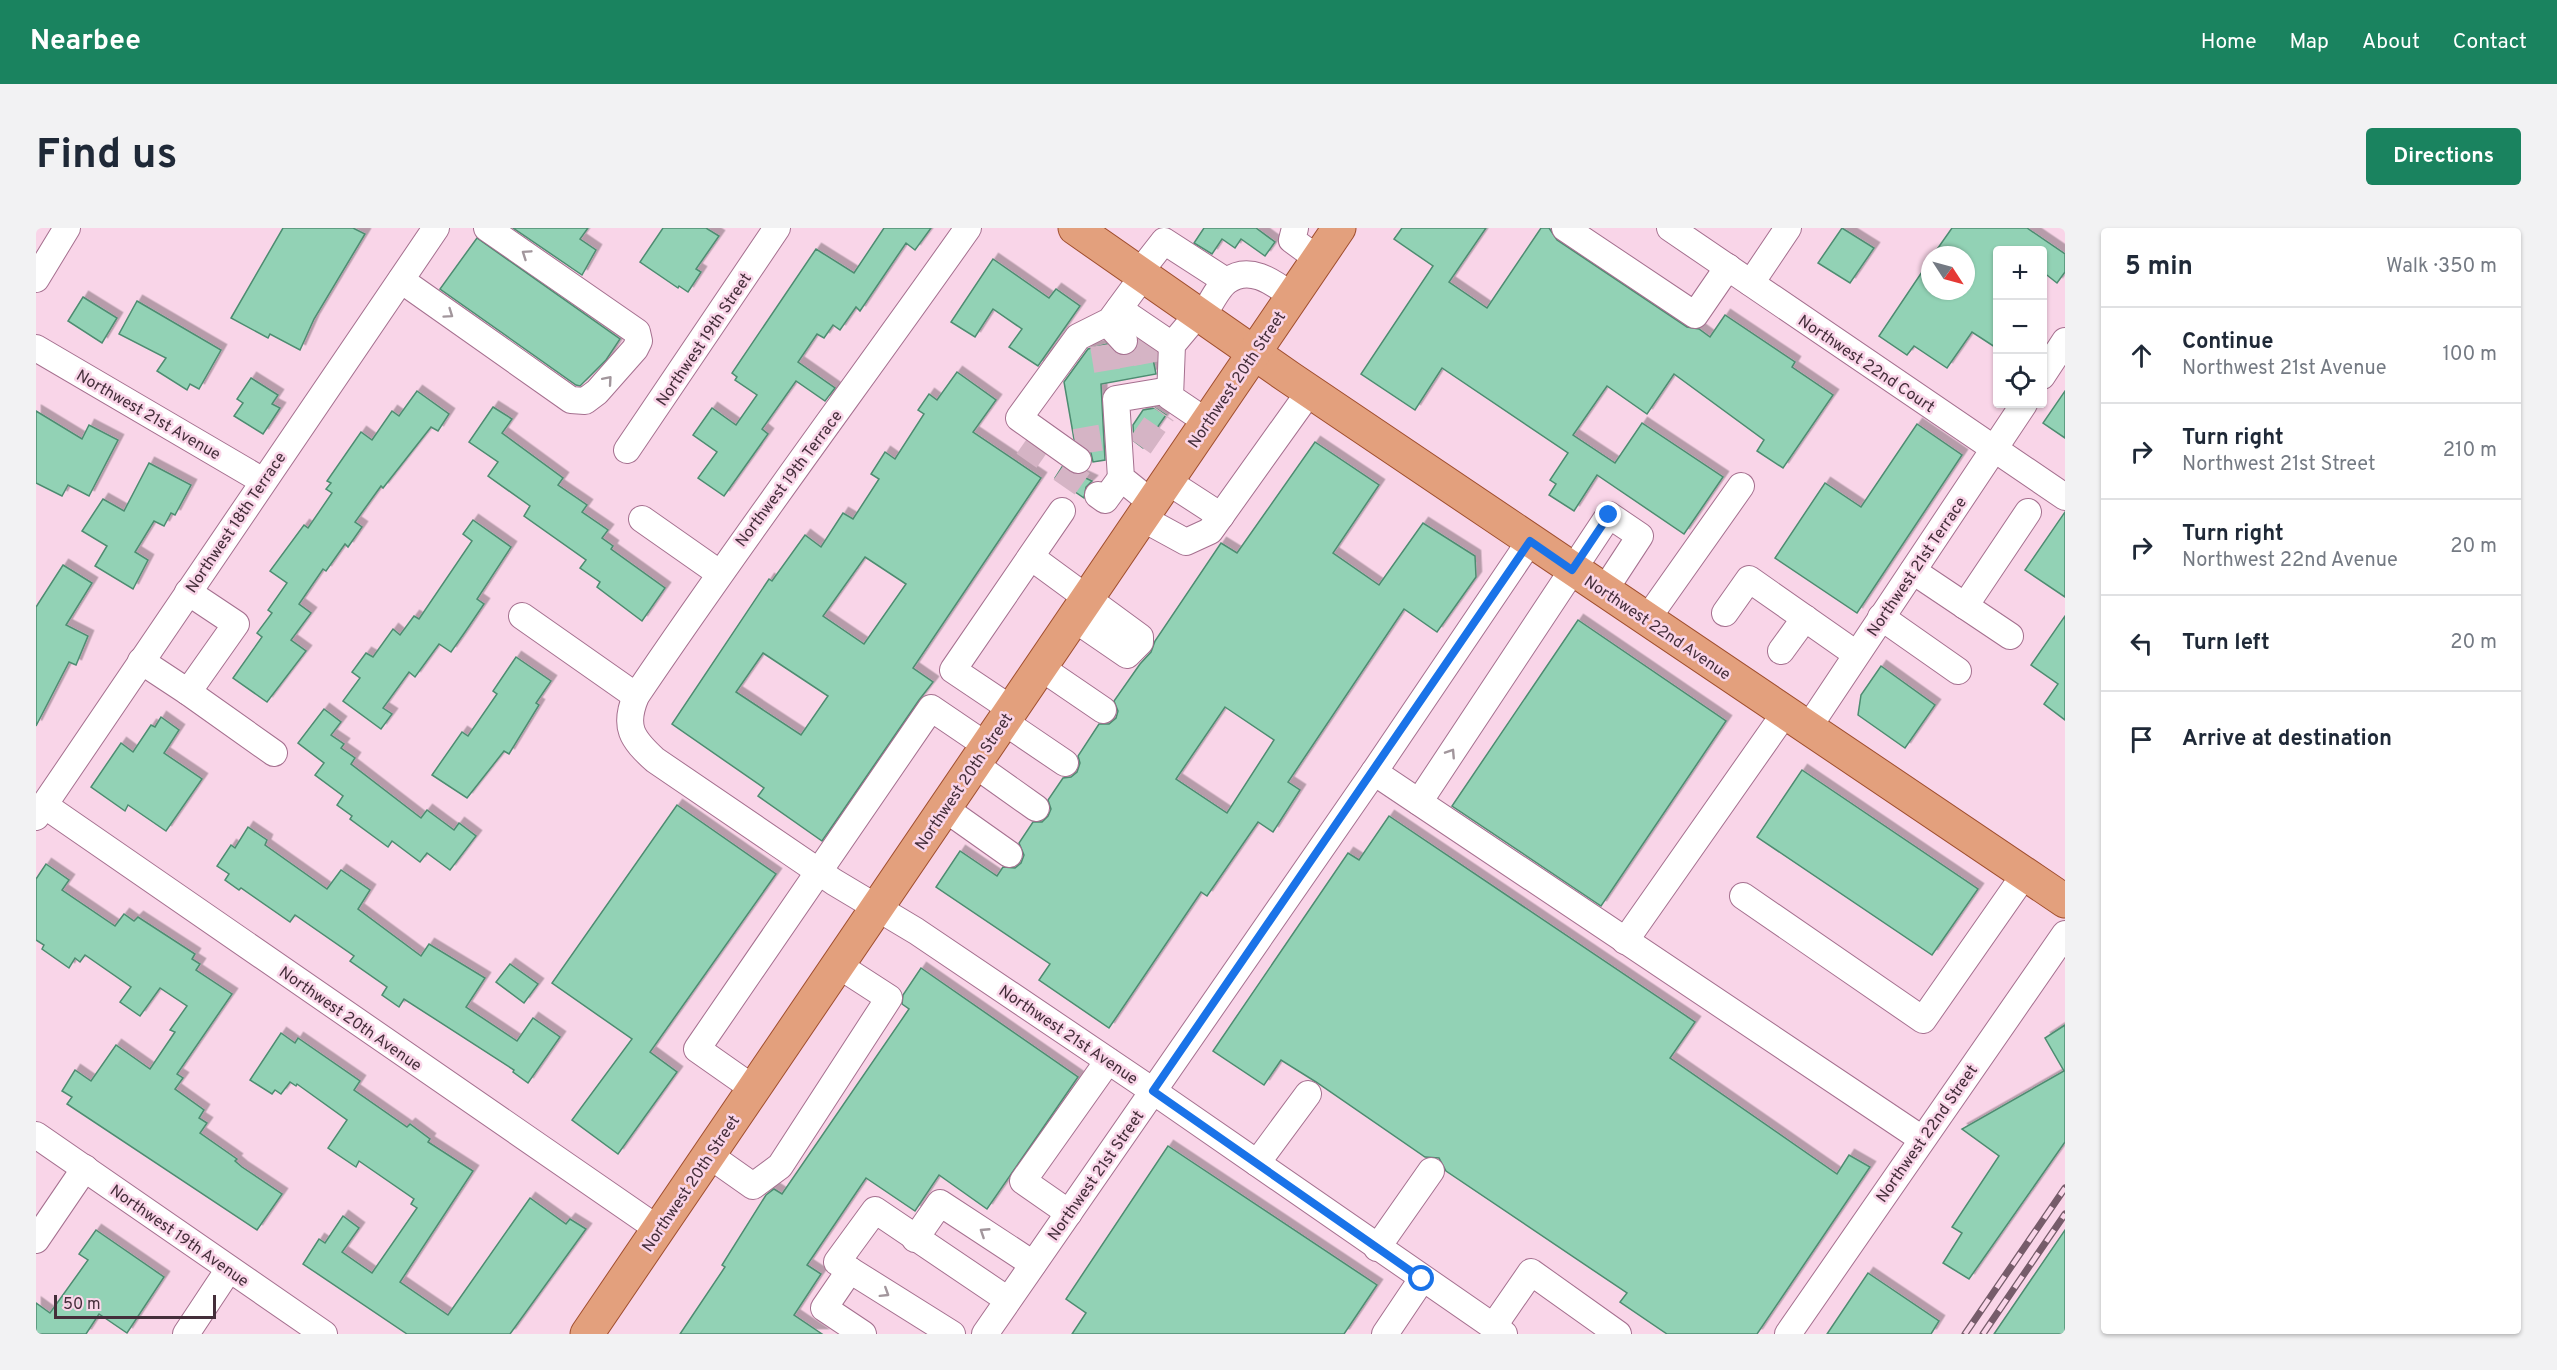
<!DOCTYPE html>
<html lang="en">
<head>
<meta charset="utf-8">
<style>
  :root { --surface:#fff; --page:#f2f2f3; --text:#1f2937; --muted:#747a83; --line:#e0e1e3; --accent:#1a835f }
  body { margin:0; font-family:Overpass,sans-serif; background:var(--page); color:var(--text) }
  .controls { position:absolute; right:18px; top:18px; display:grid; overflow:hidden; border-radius:6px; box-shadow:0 2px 4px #0004 }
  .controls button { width:54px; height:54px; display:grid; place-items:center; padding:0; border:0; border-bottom:2px solid var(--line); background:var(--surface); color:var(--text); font:30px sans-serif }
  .compass { position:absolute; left:1885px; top:18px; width:54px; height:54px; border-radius:50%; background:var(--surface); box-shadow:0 2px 4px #0004; rotate:126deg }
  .scale { position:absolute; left:18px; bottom:15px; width:162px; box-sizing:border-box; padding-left:6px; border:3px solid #442e3a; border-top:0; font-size:16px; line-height:21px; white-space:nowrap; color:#442e3a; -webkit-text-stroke:4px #f9d5e8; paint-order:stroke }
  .stop { position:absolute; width:18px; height:18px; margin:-14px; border:4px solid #1a73e8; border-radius:50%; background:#fff }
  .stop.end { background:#1a73e8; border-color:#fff; box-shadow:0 2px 6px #0008 }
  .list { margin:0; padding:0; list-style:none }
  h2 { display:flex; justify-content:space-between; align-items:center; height:78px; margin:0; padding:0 24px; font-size:26px }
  h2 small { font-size:20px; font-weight:400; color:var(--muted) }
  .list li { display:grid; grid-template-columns:39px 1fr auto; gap:18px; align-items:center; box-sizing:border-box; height:96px; padding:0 24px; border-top:2px solid var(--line) }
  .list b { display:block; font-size:22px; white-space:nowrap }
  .list p { margin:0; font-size:20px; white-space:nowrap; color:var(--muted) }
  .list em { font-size:20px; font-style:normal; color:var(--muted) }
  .icon { flex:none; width:33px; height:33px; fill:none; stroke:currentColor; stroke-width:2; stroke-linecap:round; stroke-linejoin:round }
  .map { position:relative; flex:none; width:2029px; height:1106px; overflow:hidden; border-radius:6px }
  header { display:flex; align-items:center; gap:36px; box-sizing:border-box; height:84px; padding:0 30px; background:var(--accent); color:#fff }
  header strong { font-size:28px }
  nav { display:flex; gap:33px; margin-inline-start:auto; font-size:21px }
  .intro { display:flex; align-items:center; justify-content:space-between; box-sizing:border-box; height:144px; padding:0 36px }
  h1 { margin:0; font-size:42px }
  .button { padding:15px 27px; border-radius:6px; background:var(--accent); color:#fff; font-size:21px; font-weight:700 }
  main { display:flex; gap:36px; padding:0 36px }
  aside { flex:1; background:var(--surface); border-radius:6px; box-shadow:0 2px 4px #0004 }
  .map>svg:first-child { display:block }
  .building { fill:#92d2b5; stroke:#4d8c71; stroke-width:1.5; fill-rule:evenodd; filter:url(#shadow) }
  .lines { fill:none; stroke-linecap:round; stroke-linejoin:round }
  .minor-tunnel { stroke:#d5b4c5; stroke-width:26; stroke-dasharray:26 13; stroke-linecap:butt }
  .minor-casing { stroke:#a5708f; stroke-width:28 }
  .major-casing { stroke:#a04e2e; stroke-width:35 }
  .minor { stroke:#fff; stroke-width:26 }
  .major { stroke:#e3a07d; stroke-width:33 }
  .rail-casing { stroke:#765c6a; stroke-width:7 }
  .rail { stroke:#f9d5e8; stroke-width:4.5; stroke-dasharray:14; stroke-linecap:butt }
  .oneway { stroke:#a2969c }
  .route { stroke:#1a73e8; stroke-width:8 }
  .labels { text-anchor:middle; stroke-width:5; stroke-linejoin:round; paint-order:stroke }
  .street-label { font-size:16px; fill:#442e3a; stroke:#f9d5e8 }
</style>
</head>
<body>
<header>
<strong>Nearbee</strong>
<nav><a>Home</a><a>Map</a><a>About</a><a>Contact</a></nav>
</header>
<div class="intro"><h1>Find us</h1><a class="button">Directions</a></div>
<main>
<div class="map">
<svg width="2029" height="1106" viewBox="0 0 2029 1106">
  <defs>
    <filter id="shadow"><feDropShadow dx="5.5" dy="-5.5" stdDeviation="0" flood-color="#0004"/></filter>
  </defs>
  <rect width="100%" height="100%" fill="#f9d5e8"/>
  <g class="building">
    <path d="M247 0H317L329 6 278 91 264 122 234 106 232 110 195 90Z"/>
    <path d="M477 0H552L544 11 560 22 546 47Z"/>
    <path d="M627 0H670L683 8 660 41 665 44 652 64 643 58 642 60 604 34Z"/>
    <path d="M848 0H895L879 22 870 15 824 83 820 79 804 102 797 97 788 110 781 106 762 134 799 160 789 173 760 153 726 201 732 206 688 268 662 250 681 224 657 207 676 180 700 197 721 167 699 152 701 149 696 145 780 21 818 45Z"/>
    <path d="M1168 0H1220L1239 14 1229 28 1205 11 1199 20 1186 11 1176 26 1158 15Z"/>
    <path d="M1366 0H1450L1413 54 1451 80 1505 0H1513L1521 12 1651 99 1663 101 1674 109 1689 87 1759 134 1756 139 1797 167 1747 240 1721 223 1728 212 1638 146 1611 186 1571 158 1537 207 1579 235 1606 195 1687 249 1648 306 1561 247 1538 283 1513 267 1520 256 1514 252 1532 225 1406 140 1379 182 1325 146 1397 38 1358 11Z"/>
    <path d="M1806 0 1838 20 1814 55 1782 35Z"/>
    <path d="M1916 0H1991L2029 26V44L2021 55 2007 44V22H1962V121L1936 104 1911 140 1878 118 1871 127 1843 108 1894 32V63H1930V27H1897Z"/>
    <path d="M441 10 584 111 570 132 544 158 540 157 404 61Z"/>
    <path d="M957 31 1013 70 1020 61 1044 78 1002 138 973 119 986 101 957 81 939 109 915 94Z"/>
    <path d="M47 69 81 90 66 115 32 93Z"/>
    <path d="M101 73 185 122 163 161 154 156 151 162 121 143 130 130 83 106Z"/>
    <path d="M1103 112 1115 121 1120 146 1065 156 1069 232 1057 234 1055 225 1038 211 1028 154 1052 121 1071 116 1083 127 1091 128 1099 124Z"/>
    <path d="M921 144 960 172 937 204 1005 250 877 440 897 454 883 472 786 613 722 568 728 560 636 496 733 351 736 353 769 307 785 319 807 285 817 291 843 251 835 246 849 224 859 231 888 186 882 182 893 166 901 172ZM829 329 870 356 828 416 787 388ZM727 425 792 468 765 507 700 464Z"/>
    <path d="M215 150 242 167 236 176 244 180 227 206 198 188 207 175 201 171Z"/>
    <path d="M381 163 413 186 402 203 395 199 347 260 345 258 319 294 326 299 312 319 309 316 290 343 287 341 263 376 275 385 255 412 270 423 231 474 197 450 226 409 221 405 236 385 232 382 251 355 234 343 268 297 272 300 296 265 290 261 295 255 291 253 325 204 336 212 356 183 363 188Z"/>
    <path d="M2029 163V210L2007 195Z"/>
    <path d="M457 179 476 191 466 205 527 250 522 257 551 277 546 284 572 302 566 310 577 318 575 321 629 360 606 393 561 359 564 354 544 340 550 332 488 288 494 278 452 248 462 234 433 214Z"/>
    <path d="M1119 180 1130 187 1107 220 1098 213 1097 197 1107 182Z"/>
    <path d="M0 183 46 211 53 197 82 212 53 268 32 257 26 268 0 255Z"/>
    <path d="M1881 196 1926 227 1821 385 1739 330 1789 255 1825 279Z"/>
    <path d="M1279 214 1343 257 1297 325 1343 357 1387 295 1439 328 1440 349 1401 404 1368 381 1252 554 1264 562 1237 604 1222 594 1171 668 1165 664 1073 800 1003 752 1014 736 900 659 924 623 961 648 967 639 979 640 985 635 988 627 983 615 997 594H1006L1012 588 1015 581 1012 572 1027 550 1035 549 1041 544 1044 535 1042 528 1063 496H1073L1080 490 1082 483 1078 473 1104 436 1115 424 1119 413 1185 315 1201 325ZM1189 479 1238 512 1191 585 1140 551Z"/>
    <path d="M113 235 155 257 139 287 135 285 128 298 118 293 99 324 112 332 97 361 59 338 71 318 46 303 67 271 88 283Z"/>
    <path d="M1026 239 1056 253 1050 259 1048 270 1019 250Z"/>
    <path d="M2029 284V369L1989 342Z"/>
    <path d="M437 292 475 319 441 371 448 376 429 404 415 424 403 416 379 449 373 444 347 480 356 486 345 501 307 473 324 450 316 444 330 425 337 429 357 401 364 407 378 388 383 391 436 313 427 306Z"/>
    <path d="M27 337 56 355 30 397 52 408 40 437 33 434 0 498V379Z"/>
    <path d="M2029 388V492L2008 476 2022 456 1995 437Z"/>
    <path d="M1542 392 1690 493 1565 678 1416 578Z"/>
    <path d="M480 429 515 453 500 475 503 477 473 526 468 523 431 570 396 547 426 504 432 508 461 466 457 463Z"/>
    <path d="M1845 438 1899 477 1869 520 1822 487 1825 467Z"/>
    <path d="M288 481 305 494 295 507 308 516 305 520 319 530 315 536 385 590 391 582 418 602 423 595 440 608 414 642 391 625 384 634 356 613 352 619 314 591 316 588 301 577 307 568 279 547 288 535 262 515Z"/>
    <path d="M125 489 143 502 128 525 166 551 130 603 92 577 89 583 55 559 85 515 97 524 115 497 119 499Z"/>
    <path d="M1766 542 1942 661 1896 727 1721 609Z"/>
    <path d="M641 577 740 646 614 824 641 844 582 926 536 892 596 811 516 755Z"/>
    <path d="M1353 588 1659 794 1634 830 1801 946 1813 927 1834 939 1721 1106H1631L1584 1074 1591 1065 1410 943 1403 930 1389 929 1280 854 1245 832 1228 857 1177 823 1312 625 1323 632Z"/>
    <path d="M212 599 231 612 229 617 291 661 305 642 334 662 322 681 385 728 393 716 449 750 430 779 481 813 497 790 524 809 492 855 477 844 478 842 368 771 363 779 346 767 351 759 314 733 318 728 259 687 254 694 205 660 203 662 189 652 193 646 181 638 195 617 199 620Z"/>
    <path d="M10 636 33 652 26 662 79 698 88 686 98 693 102 689 159 726 156 731 164 736 160 742 196 766 141 846 147 850 139 861 168 882 163 890 171 895 164 905 201 931 199 933 206 939 246 966 221 1002 31 876 36 869 26 863 39 842 55 853 80 817 114 841 139 804 134 802 151 778 124 760 104 788 84 774 95 759 49 727 44 734 39 730 33 740 6 721 8 717 0 712V651Z"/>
    <path d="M474 736 502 756 488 775 460 754Z"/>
    <path d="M885 740 1042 849 951 981 903 947 879 983 830 950 771 1037 785 1046 758 1087 786 1106H644L689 1039 686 1037 730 967 738 961 746 966 873 781 866 776 867 767Z"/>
    <path d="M2029 797V914L1933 1051 1907 1035 1926 1005 1916 999 1963 928 1926 901 2028 843 2009 810Z"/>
    <path d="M245 805 259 815 262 810 324 853 318 862 371 899 374 896 394 911 392 914 437 943 364 1054 412 1087 494 970 530 996 534 991 550 1001 474 1106H371L267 1036 283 1011 289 1015 307 988 323 1000 306 1024 336 1045 381 980 375 976 378 971 323 933 320 939 292 920 311 892 261 856 260 858 254 854 245 866 239 862 236 866 214 852Z"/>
    <path d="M1132 918 1341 1057 1308 1106H1036L1050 1085 1030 1071Z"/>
    <path d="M60 1002 128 1049 91 1105 63 1086 50 1106H0V1075L14 1085 52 1032 43 1026Z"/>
    <path d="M2029 1002V1106H1958Z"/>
    <path d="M1832 1045 1903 1093 1895 1106H1791Z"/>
  </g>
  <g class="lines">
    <g class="minor-tunnel">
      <path d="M1106 110 1113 147"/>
      <path d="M1088 113 1095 150"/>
      <path d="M1067 117 1073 154"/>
      <path d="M1039 214 1074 208"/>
      <path d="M988 215 1008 229"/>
      <path d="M1104 218 1127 185"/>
      <path d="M1025 241 1062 267"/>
    </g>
    <defs>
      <g id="minor">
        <path d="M932 0C822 156 707 309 600 468 587 499 596 511 619 532L798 654 880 703 1117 863 1468 1106"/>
        <path d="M1259 0 1256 12 1282 31"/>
        <path d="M1529 0 1659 87 1692 39"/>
        <path d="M1634 0 2029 269"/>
        <path d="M1103 45 1128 13 1190 53"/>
        <path d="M0 51 31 0"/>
        <path d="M365 52 535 172 549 173 561 164 599 121 603 113 601 104 451 0"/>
        <path d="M1715 55 1752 0"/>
        <path d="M1083 81 1136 117"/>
        <path d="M1162 86 1136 117 1134 169 1171 194"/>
        <path d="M1166 89C1173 79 1181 60 1191 53 1214 36 1238 55 1256 68"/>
        <path d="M1077 101 1088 113"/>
        <path d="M0 120 227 253"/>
        <path d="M2006 148 2029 113"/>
        <path d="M591 222 741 0"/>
        <path d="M1042 232 983 190 1042 109 1074 93 1107 48"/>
        <path d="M1131 253 1185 288"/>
        <path d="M1062 267 1069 272 1085 250"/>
        <path d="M1116 275 1085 250 1080 171 1134 162"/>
        <path d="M1106 290 1150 314 1174 303 1274 163"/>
        <path d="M606 291 683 345"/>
        <path d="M995 329 1104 409V414L1091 427 1037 390"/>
        <path d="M1877 343 1974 408"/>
        <path d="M1929 378 1992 284"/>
        <path d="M1689 385 1713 351 1820 426"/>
        <path d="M486 388 600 468"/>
        <path d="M1845 389 1922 443"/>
        <path d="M1611 391 1705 258"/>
        <path d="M1745 423 1769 390"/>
        <path d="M105 433 152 464 200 396 152 364"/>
        <path d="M1004 439 1067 482"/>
        <path d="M152 464 238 525"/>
        <path d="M975 481 917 442 1026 283"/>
        <path d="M967 493 1029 535"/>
        <path d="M1772 500 1988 176"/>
        <path d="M938 536 1000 580"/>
        <path d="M1338 544 1886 911"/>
        <path d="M1383 574 1573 287 1604 308 1568 363"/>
        <path d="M8 577 622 1001"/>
        <path d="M908 580 973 626"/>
        <path d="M0 589 400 0"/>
        <path d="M1707 668 1887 792 1989 646"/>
        <path d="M1589 713 1749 485"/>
        <path d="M718 861 661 821 895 480 951 518"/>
        <path d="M0 907 288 1106"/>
        <path d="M673 927 717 958 744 938 853 770 802 737"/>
        <path d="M1221 935 1272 866"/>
        <path d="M1033 985 987 953 1072 833"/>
        <path d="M879 1011 904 975 997 1036"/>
        <path d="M0 1012 49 940"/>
        <path d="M1341 1020 1395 943"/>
        <path d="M814 1042 788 1080 827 1106"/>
        <path d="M1457 1099 1495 1044 1582 1106"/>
        <path d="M150 1106 193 1041"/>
        <path d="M916 1106 801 1034 839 982 972 1072"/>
        <path d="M949 1106 1338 544 1494 313"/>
        <path d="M1349 1106 1386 1051"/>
        <path d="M1752 1106 2029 706"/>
      </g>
      <g id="major">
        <path d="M1039 0 1254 150 2029 673"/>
        <path d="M551 1106 1303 0"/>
      </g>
    </defs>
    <use href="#minor" class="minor-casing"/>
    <use href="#major" class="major-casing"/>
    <use href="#minor" class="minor"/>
    <use href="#major" class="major"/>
    <defs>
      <g id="rail">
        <path d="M1929 1106 2029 960"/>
        <path d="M1947 1106 2029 986"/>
      </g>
    </defs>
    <use href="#rail" class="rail-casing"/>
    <use href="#rail" class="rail"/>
  </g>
  <defs><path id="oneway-chevron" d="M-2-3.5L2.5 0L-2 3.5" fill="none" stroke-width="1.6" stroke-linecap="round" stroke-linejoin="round" transform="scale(1.5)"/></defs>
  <g class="oneway">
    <use href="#oneway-chevron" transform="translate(490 26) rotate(-146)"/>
    <use href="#oneway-chevron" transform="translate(413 86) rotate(35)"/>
    <use href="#oneway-chevron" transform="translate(572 152) rotate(-49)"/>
    <use href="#oneway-chevron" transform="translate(1415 525) rotate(-57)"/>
    <use href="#oneway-chevron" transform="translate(948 1004) rotate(-147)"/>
    <use href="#oneway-chevron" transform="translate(849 1065) rotate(32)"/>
  </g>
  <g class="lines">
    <path class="route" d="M1386 1051 1117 863 1494 313 1536 342 1573 287"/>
  </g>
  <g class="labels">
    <g class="street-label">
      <text transform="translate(667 111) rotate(-56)" y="6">Northwest 19th Street</text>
      <text transform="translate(1831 135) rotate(34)" y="6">Northwest 22nd Court</text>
      <text transform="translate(1200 151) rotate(-56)" y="6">Northwest 20th Street</text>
      <text transform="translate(113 186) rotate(30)" y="6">Northwest 21st Avenue</text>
      <text transform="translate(752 250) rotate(-53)" y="6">Northwest 19th Terrace</text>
      <text transform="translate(199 294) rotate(-56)" y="6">Northwest 18th Terrace</text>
      <text transform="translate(1880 338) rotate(-56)" y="6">Northwest 21st Terrace</text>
      <text transform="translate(1622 399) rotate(34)" y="6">Northwest 22nd Avenue</text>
      <text transform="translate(927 553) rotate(-56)" y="6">Northwest 20th Street</text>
      <text transform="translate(315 790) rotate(35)" y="6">Northwest 20th Avenue</text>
      <text transform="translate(1033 806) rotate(34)" y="6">Northwest 21st Avenue</text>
      <text transform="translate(1890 905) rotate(-55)" y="6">Northwest 22nd Street</text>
      <text transform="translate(1059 947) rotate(-55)" y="6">Northwest 21st Street</text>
      <text transform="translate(654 955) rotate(-56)" y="6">Northwest 20th Street</text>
      <text transform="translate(144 1007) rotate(35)" y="6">Northwest 19th Avenue</text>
    </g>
  </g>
</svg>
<div class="controls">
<button>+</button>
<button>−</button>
<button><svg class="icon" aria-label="locate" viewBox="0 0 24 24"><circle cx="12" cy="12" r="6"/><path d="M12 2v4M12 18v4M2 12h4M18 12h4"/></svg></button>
</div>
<svg class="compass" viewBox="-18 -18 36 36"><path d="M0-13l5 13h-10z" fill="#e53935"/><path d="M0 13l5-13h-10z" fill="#747a83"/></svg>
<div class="scale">50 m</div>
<div class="stop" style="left:1386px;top:1051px"></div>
<div class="stop end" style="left:1573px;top:287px"></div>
</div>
<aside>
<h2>5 min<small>Walk · 350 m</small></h2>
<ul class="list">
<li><svg class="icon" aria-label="ahead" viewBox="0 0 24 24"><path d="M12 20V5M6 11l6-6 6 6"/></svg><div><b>Continue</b><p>Northwest 21st Avenue</p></div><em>100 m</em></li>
<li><svg class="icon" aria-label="right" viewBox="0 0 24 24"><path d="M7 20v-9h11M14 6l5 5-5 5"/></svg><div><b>Turn right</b><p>Northwest 21st Street</p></div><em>210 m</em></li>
<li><svg class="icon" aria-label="right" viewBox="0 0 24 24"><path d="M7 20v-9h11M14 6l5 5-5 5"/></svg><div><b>Turn right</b><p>Northwest 22nd Avenue</p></div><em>20 m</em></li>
<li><svg class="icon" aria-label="left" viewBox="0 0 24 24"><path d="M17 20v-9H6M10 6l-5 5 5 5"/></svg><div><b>Turn left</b></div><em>20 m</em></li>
<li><svg class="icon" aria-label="arrive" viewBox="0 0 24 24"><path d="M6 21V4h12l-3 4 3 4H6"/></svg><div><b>Arrive at destination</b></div></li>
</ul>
</aside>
</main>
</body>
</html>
